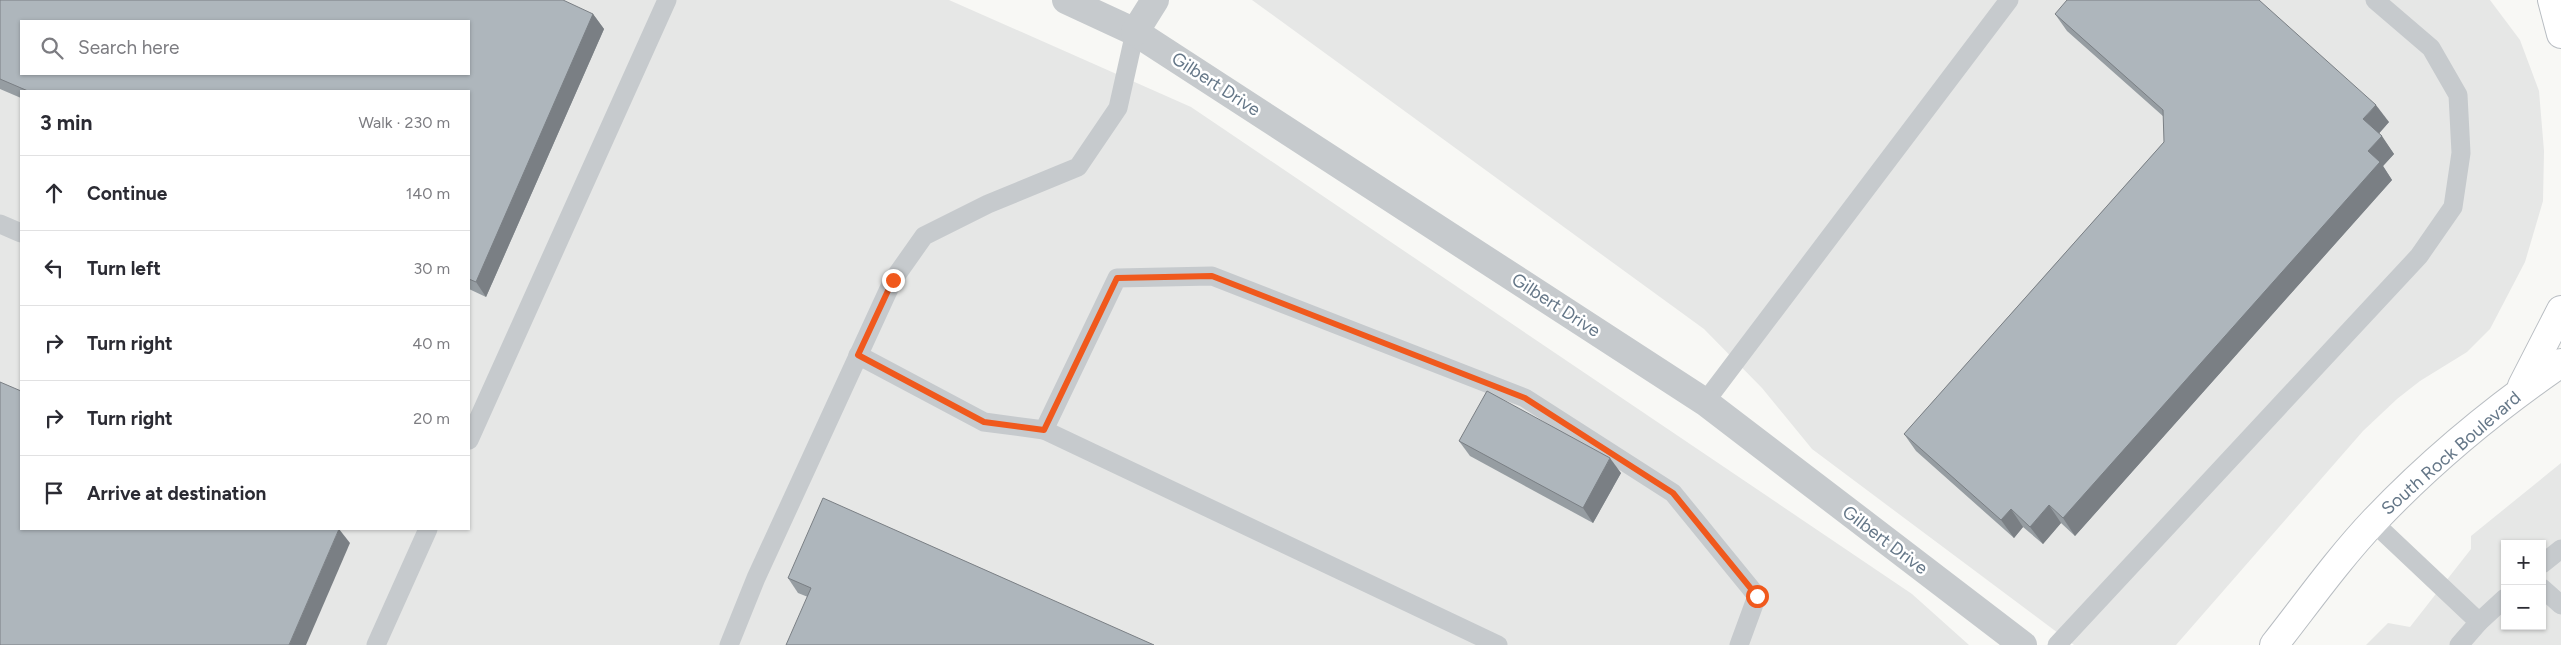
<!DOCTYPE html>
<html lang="en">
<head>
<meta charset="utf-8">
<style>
  :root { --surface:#fff; --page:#f2f2f3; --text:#2b2b33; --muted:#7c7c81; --line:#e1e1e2 }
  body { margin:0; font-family:Figtree,sans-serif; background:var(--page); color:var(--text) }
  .controls { position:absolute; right:15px; bottom:15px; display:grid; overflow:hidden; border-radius:0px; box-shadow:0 1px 4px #0004 }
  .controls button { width:45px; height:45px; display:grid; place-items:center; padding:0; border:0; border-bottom:1px solid var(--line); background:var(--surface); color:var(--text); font:25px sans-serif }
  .stop { position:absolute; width:15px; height:15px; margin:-11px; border:4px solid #f0591d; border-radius:50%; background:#fff }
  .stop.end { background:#f0591d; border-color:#fff; box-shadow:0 1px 5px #0008 }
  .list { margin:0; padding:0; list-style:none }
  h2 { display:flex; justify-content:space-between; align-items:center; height:65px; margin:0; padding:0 20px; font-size:21px }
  h2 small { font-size:16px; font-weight:400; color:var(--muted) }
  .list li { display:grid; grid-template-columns:32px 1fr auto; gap:15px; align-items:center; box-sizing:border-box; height:75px; padding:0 20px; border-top:1px solid var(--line) }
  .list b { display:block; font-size:19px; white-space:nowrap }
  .list em { font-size:16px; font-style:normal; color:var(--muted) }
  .icon { flex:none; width:28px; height:28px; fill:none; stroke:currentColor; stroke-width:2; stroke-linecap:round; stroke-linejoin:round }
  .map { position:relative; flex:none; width:2561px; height:645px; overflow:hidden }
  .search { position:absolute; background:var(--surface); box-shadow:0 1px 4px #0004; left:20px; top:20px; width:450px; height:55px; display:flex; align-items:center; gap:12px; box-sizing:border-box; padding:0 18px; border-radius:0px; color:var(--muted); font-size:19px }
  .panel { position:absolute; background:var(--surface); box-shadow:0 1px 4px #0004; left:20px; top:90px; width:450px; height:440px; border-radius:0px }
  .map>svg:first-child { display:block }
  .built { fill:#e6e7e6; fill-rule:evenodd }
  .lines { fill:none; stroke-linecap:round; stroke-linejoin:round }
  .secondary-casing { stroke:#b8bdc2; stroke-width:30 }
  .lane { stroke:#c6cacd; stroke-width:19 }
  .street { stroke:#c6cacd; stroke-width:28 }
  .secondary { stroke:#fff; stroke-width:28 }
  .wall { fill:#969da2 }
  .shaded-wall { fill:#7a7f84 }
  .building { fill:#aeb6bc; stroke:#7a7f84; fill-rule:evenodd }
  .route { stroke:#f0591d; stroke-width:6 }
  .labels { text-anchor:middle; stroke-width:5; stroke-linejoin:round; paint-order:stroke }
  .street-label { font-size:18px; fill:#657788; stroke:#fff }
</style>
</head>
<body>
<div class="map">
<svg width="2561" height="645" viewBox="0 0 2561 645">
  <rect width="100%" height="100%" fill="#f8f8f5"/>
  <g class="built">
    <path d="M0 0H949L1191 107 1912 594 1969 645H0ZM21 21H469V74H21ZM21 91H469V529H21Z"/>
    <path d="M1252 0H2490L2520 40 2539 91 2544 151 2543 201 2525 262 2490 329 2467 352 2420 381 2397 399 2363 431 2176 645H2074L1812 449 1762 388 1704 329Z"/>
    <path d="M2561 463V645H2366L2388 623 2410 627 2471 549V536ZM2505 544H2542V626H2505Z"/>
  </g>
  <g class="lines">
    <defs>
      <g id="secondary">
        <path d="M2552 0 2561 34"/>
        <path d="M2522 386 2561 310"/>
        <path d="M2274 645C2307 603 2338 559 2375 520 2431 461 2494 409 2561 363"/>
      </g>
    </defs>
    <use href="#secondary" class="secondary-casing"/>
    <g class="lane">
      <path d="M0 224 21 233"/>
      <path d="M858 355 984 422 1044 430 1117 278 1212 276 1525 398 1673 493 1757 596 1739 645"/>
      <path d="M1705 402 2009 0"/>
      <path d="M1044 430 1498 645"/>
      <path d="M469 440 667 0"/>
      <path d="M2373 522 2479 622 2459 645"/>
      <path d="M2542 564 2561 549"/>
      <path d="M2542 588 2561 605"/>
      <path d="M2479 622 2505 598"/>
      <path d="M376 645 428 529"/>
      <path d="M729 645 756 578 893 280 924 236 988 204 1078 167 1118 108 1135 32"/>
      <path d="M2057 645 2419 256 2453 207 2461 153 2458 95 2431 48 2375 0"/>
    </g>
    <g class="street">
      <path d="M1066 0 1135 32 1705 402 2023 645"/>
      <path d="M1135 32 1155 0"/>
    </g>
    <use href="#secondary" class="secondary"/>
  </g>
  <g class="wall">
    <path d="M0 0 593 14 604 29 486 297 469 289V91H21V98L0 89Z"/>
    <path d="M2055 14 2389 122 2379 133 2394 154 2383 166 2392 180 2075 536 2061 523 2043 544 2023 527 2014 538 1916 451 1904 434 2164 142V117L2067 31Z"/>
    <path d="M1459 441 1621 473 1593 523 1470 456Z"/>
    <path d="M788 578 1154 645 808 597 798 593Z"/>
  </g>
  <g class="shaded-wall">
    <path d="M593 14 604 29 486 297 476 282Z"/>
    <path d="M2376 105 2389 122 2376 137 2363 119Z"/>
    <path d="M2382 136 2394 154 2383 166 2392 180 2075 536 2063 518 2368 151Z"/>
    <path d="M1610 458 1621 473 1593 523 1583 508Z"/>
    <path d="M2049 505 2061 523 2043 544 2030 527Z"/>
    <path d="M2011 509 2023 527 2014 538 2001 520Z"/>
    <path d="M339 529 350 543 306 645H289Z"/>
  </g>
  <g class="building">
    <path d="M0 0H563L593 14 476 282 469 279V91H28L0 79ZM21 21H469V74H21Z"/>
    <path d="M2067 0H2259L2376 105 2363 119 2382 136 2368 151 2380 162 2063 518 2049 505 2030 527 2011 509 2001 520 1904 434 2164 142 2163 110 2055 14Z"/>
    <path d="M0 382 21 391V529H339L289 645H0Z"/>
    <path d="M1487 391 1610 458 1583 508 1459 441Z"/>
    <path d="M823 498 1154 645H786L811 588 788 578Z"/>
  </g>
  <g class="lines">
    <path class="route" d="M893 280 858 355 984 422 1044 430 1117 278 1212 276 1525 398 1673 493 1757 596"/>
  </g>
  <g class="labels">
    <g class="street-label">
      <text transform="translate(1216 84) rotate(33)" y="6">Gilbert Drive</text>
      <text transform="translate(1556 305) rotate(33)" y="6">Gilbert Drive</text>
      <text transform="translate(2451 453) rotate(-41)" y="6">South Rock Boulevard</text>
      <text transform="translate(1885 540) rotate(37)" y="6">Gilbert Drive</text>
    </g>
  </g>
</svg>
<div class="controls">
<button>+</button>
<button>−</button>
</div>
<div class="stop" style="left:1757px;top:596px"></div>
<div class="stop end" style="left:893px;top:280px"></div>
<div class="search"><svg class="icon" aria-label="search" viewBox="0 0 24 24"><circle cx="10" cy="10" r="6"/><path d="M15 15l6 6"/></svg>Search here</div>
<section class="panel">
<h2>3 min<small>Walk · 230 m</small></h2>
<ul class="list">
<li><svg class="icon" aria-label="ahead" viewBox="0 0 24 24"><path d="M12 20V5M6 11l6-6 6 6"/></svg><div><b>Continue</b></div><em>140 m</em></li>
<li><svg class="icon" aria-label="left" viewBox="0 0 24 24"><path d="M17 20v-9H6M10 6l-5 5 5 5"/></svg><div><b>Turn left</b></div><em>30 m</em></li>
<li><svg class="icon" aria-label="right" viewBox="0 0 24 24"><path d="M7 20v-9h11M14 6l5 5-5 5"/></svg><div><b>Turn right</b></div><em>40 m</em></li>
<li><svg class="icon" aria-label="right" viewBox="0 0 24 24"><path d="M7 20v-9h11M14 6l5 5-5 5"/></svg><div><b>Turn right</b></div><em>20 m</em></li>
<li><svg class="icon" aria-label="arrive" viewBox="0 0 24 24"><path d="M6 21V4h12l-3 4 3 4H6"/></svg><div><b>Arrive at destination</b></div></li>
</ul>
</section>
</div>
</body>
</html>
